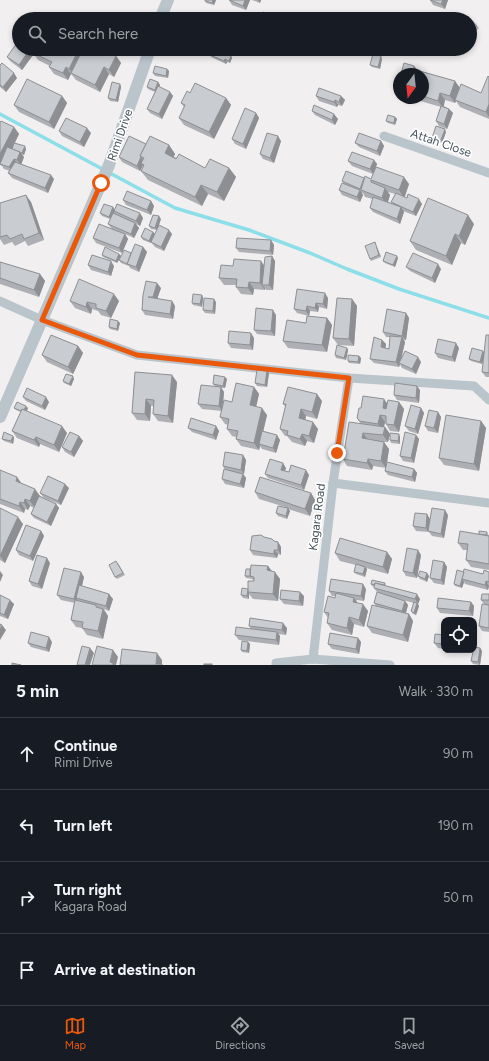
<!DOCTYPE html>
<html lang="en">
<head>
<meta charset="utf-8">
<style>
  :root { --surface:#171b24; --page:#20242c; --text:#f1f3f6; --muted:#9ea1a6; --line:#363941; --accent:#ea580c }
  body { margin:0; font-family:Figtree,sans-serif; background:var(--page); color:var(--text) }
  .controls { position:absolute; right:12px; bottom:12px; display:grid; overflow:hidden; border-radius:8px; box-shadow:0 2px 6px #0003 }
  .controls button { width:36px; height:36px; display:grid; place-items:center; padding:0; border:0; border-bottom:1px solid var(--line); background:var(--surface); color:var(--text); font:20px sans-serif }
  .compass { position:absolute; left:393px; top:68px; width:36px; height:36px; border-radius:50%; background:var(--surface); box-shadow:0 2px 6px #0003; rotate:195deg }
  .stop { position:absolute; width:12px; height:12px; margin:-9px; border:3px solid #ea580c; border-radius:50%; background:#fff }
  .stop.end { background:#ea580c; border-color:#fff; box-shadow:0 1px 4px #0008 }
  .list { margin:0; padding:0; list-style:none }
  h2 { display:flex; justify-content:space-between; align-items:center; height:52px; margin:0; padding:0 16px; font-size:17px }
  h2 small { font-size:13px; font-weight:400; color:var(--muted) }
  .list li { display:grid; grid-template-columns:26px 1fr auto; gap:12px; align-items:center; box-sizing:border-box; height:72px; padding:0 16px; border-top:1px solid var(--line) }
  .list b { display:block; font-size:15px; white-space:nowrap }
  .list p { margin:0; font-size:13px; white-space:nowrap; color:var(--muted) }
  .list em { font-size:13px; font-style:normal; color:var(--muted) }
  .icon { flex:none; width:22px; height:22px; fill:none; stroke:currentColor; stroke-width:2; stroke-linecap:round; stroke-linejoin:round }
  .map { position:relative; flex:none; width:489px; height:665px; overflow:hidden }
  .search { position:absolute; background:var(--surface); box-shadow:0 2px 6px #0003; left:12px; right:12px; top:12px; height:44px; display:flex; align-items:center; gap:10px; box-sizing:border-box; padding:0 14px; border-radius:22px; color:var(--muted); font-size:15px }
  .sheet { height:340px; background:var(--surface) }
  nav { display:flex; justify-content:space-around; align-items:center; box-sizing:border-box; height:56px; border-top:1px solid var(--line); background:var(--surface); font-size:11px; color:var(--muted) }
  nav a { display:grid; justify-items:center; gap:2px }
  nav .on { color:var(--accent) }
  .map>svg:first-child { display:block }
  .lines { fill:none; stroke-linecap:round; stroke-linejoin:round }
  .stream { stroke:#8cdee9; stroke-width:3.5 }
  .minor { stroke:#bac4cb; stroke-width:9 }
  .tertiary { stroke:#bac4cb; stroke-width:12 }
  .wall { fill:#adafb4; fill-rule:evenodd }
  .shaded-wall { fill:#8d8f92 }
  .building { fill:#c9ccd1; stroke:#8d8f92 }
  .route { stroke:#ea580c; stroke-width:5 }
  .labels { text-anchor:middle; stroke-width:3.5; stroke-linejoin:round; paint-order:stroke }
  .street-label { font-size:12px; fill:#47545b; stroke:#fff }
</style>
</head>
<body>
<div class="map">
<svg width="489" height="665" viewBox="0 0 489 665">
  <rect width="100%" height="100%" fill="#f1efef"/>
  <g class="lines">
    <path class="stream" d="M0 114 175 208 249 230 310 253 347 269 399 289 489 318"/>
    <g class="minor">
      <path d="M384 136 489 173"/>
      <path d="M0 301 42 320 137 355 349 378 474 386 489 400"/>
      <path d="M333 483 489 503"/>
      <path d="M313 659 333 483 349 378"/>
      <path d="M276 665V663L313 659 390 665"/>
    </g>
    <g class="tertiary">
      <path d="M160 19 168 0"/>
      <path d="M0 417 109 165 150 49"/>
    </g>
  </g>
  <g class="wall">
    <path d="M205 0H216L214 5 206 3Z"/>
    <path d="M229 0H250L246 10 232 5Z"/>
    <path d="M252 0H261L260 3Z"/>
    <path d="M430 0H448L445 9 433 5Z"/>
    <path d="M470 19 479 28 472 34 470 32Z"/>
    <path d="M33 49 35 51 109 49 114 55 116 56 121 63 114 77 109 74 100 92 76 80 72 75 71 74 68 80 54 74 49 67 50 66 38 60 34 54 22 70 10 61 7 57Z"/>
    <path d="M444 49H457L451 56Z"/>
    <path d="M210 55 231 56 232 58 230 63 227 62 226 64 211 57Z"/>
    <path d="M382 59 380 69 372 67 370 65Z"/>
    <path d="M0 65 17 78 6 92 0 87Z"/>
    <path d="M414 66 417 70 455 81 459 88 481 93 489 77V119L460 107 456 101 455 103 445 100 444 106 449 109 453 113 447 129 439 126 436 121 441 107 417 100 416 98H423V74H401Z"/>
    <path d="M167 69 169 71 168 78 155 76 153 73Z"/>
    <path d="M158 82 160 85 159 87 170 92 173 96 162 119 150 113 147 109 155 92 148 89 147 87Z"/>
    <path d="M120 84 121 87 118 102 110 101 108 98Z"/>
    <path d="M190 93 226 98 231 105 214 139 184 125 179 118 184 107 181 103Z"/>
    <path d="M62 96 67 103 54 129 19 112 14 105Z"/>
    <path d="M316 96H341L345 100 342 106 338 105 337 107 319 101Z"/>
    <path d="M312 111 338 119 335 125 315 115Z"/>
    <path d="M256 113 259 118 246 149 235 144 232 139Z"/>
    <path d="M395 117 397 119 395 125 388 123 386 121Z"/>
    <path d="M0 122 14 127 19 134 15 143 26 149 24 155H22L24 157 21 164 54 179 48 193 12 178 8 173 10 171 4 169 2 166 0 165Z"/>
    <path d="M59 131 91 133 84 147 62 136Z"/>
    <path d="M446 132 442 143 434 140 432 138Z"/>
    <path d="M281 141 274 163 263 159 260 154Z"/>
    <path d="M381 141 384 146 380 156 359 147 355 143Z"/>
    <path d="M146 144 169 145 175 154 174 157 205 168H229L236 177 224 201 208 194 202 206 148 180 141 171 143 166V165L140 171 122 162 119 157Z"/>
    <path d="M374 160 377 164 376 167 409 184 405 197 422 204 416 216 403 211 404 212 400 224 373 212 370 208 373 199 365 197 363 193H362L363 195 360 202 342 195 339 190 344 184 342 181 371 179 373 174 352 166 348 161ZM388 192 395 194 391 202 393 204 388 202 390 195Z"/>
    <path d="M123 200 151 201 154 206 151 215 126 205Z"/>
    <path d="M31 202 44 240 28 246 25 241 15 246 12 242 4 245 0 239V203Z"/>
    <path d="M113 207 115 210 143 218 140 226 136 224 139 228 134 238 125 234 128 239 122 253 96 243 93 238 112 229 108 224 110 219 102 216 100 213Z"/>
    <path d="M161 219 158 227 172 234 164 251 155 247 151 242V243L143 240 141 237 153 232 155 234 157 230 151 229 149 226Z"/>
    <path d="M474 224 465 245 461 243 452 265 416 250 410 241Z"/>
    <path d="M271 240 274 245 273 255 239 252 236 248Z"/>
    <path d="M376 245 381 257 371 261 370 259Z"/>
    <path d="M143 247 147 252 139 272 130 268 129 266 121 263 119 260 131 253Z"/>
    <path d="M119 254 121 256 117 263 103 257 102 255Z"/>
    <path d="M272 256 275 261 273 290H266L265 288V290L254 289 253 295 241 294 236 287V285H224L219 278 233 266 264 265Z"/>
    <path d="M398 258 395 267 385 263 383 261Z"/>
    <path d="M0 262 40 274 45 281 39 297 0 284Z"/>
    <path d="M88 265 114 266 111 276 91 270Z"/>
    <path d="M406 267 441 269 435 283 410 271Z"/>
    <path d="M161 288 157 299 172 301 175 306 173 319 145 315 142 310 143 295Z"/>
    <path d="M202 295 203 298 202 307 193 305 192 303Z"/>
    <path d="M328 298 327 309 319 307 318 312 310 311 309 316 297 313 294 309Z"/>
    <path d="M352 299 357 306 354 346 338 345 333 338Z"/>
    <path d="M70 301H119L111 318 101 315 98 311 92 309 91 314 75 308Z"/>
    <path d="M216 302 215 314 205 313 203 310Z"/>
    <path d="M406 313 409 318 406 340H404L405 342 402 356 421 362 416 374 402 368 400 364 399 367 374 363 370 359 382 340 386 344 385 348 389 349 390 337H386L383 332Z"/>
    <path d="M276 315 275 336 257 334 254 330Z"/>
    <path d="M327 318 332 325 327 352 288 348 283 341 306 323Z"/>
    <path d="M120 323 118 331 110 329 109 327Z"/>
    <path d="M489 335V377H486L482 372 484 357 482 364 471 361 469 359 484 352Z"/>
    <path d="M254 338 253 350 231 348 228 343Z"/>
    <path d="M78 346 83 353 73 374 47 362 42 355Z"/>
    <path d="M347 348 348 350 346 360 336 358 335 355Z"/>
    <path d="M459 348 455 362 438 358 435 353Z"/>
    <path d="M359 356 361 358 360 364 349 363 348 361Z"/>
    <path d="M267 371 269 373 267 387 257 386 255 383Z"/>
    <path d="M135 372 177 382 173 423 158 421 153 414 154 406H151L150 421 137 420 132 413Z"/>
    <path d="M74 379 71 386 64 383 63 381Z"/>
    <path d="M227 379 225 388H221L224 392 223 406 232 402 254 387 259 394 256 406 267 415 263 432 280 440 276 453 262 449 260 446 259 450 241 446 236 439V437L232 436 227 429 228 425 225 424 220 417 222 411 202 409 198 404 215 386 213 384Z"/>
    <path d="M420 390 419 403 397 400 394 395Z"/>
    <path d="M23 397 49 402 45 410 26 401Z"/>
    <path d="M322 401 317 419 306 416 305 420 318 429 314 443 307 441 305 446 292 442 287 436H285L280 429 286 407 283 404Z"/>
    <path d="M399 402 404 409 399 432 390 431 386 424 385 422 384 427H385L390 434 388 442H382L389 449 387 463 414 469 417 473 415 482 388 475 385 471 386 468 373 466 372 470 347 466 343 459 361 424 357 418 361 408Z"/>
    <path d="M14 408H28L27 411 67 433 59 452 40 444 39 447 17 438 12 431 21 412 16 410Z"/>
    <path d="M421 408 424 413 418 434 409 431 405 426Z"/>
    <path d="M438 412 441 417 438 433 428 431 425 426Z"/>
    <path d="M481 421 486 428 479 471 444 465 439 458Z"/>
    <path d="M216 426 219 431 216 440 192 432 188 428Z"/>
    <path d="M416 435 419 439 414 463 403 461 400 456Z"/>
    <path d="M13 436 14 438 13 444 4 441 2 439Z"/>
    <path d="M79 436 83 441 74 457 65 452 62 447Z"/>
    <path d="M400 437V444L391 443 390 440Z"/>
    <path d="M243 455 246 460 244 474H243L246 478 244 488 225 484 222 479 225 470 223 466Z"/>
    <path d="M286 468 285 471 289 472 309 475 304 490 268 478 265 474Z"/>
    <path d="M0 470 22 484 40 496 56 504 59 508 51 526 34 518 31 514 34 508 30 506 28 510 25 509 24 513 0 504Z"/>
    <path d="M69 488 61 505 44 498 40 493Z"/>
    <path d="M255 492 311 493 315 500 310 516 288 509 290 511 287 519 278 516 276 513 285 507 259 499Z"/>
    <path d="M0 508 23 524 5 563 0 560Z"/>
    <path d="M448 515 444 538 432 536 429 532 416 531 413 526 430 519Z"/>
    <path d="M41 531 44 536 33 561 19 555 16 550Z"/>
    <path d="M487 532 489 536V570L471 567 466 560 467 550H463L458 543 479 534Z"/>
    <path d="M264 537 278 542 281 547V555L278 554 277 558 253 555 250 550Z"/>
    <path d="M387 552 392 559 388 574 366 568 367 569 365 577 356 574 354 572 356 565 340 561 335 553Z"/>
    <path d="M421 555 417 578 406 576 403 571Z"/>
    <path d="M444 562 447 567 444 585 434 583 430 578Z"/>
    <path d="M50 563 42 589 32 586 29 581Z"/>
    <path d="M118 563 125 575 117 579 115 577Z"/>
    <path d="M268 566 272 571 280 579 278 601 253 599 249 594V599L243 598 241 595 248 589 254 581 252 579 246 578 245 576 250 569Z"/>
    <path d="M464 572 483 574 489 572V586L488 590 465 584 464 582 462 588 455 586 454 584Z"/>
    <path d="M427 573 429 576 427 582 420 579 418 576Z"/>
    <path d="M84 577 82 586 113 599 109 611 104 609 108 616 103 639 87 635 82 628 76 627 71 620 75 603 61 600 57 595Z"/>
    <path d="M385 583 386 586 420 599 418 604 419 606 416 615 413 614 411 611 414 603 395 598 405 601 408 605 406 613 409 614 413 621 408 642 372 633 367 626 376 606 374 603 377 592 374 588 375 587 372 586 371 584Z"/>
    <path d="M366 589 364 601 356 600 358 603 368 611 364 627 354 624 352 635 332 630 327 623 328 618 324 612 335 598V596H332L329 591Z"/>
    <path d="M489 594V632L482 631 479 626 484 604 481 600Z"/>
    <path d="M0 596 14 604 8 619 0 616Z"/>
    <path d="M304 596 303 606 284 604 280 599Z"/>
    <path d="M471 602 474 606 473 616 440 613 437 608Z"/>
    <path d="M249 626 287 628 286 635 278 634 280 636 279 645 239 640 235 635 251 629Z"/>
    <path d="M444 635V649L438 648 434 643Z"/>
    <path d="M358 638 361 642 359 654 332 649 328 644Z"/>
    <path d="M52 642 49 652 31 647 28 643Z"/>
    <path d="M248 642 250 644 249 653 242 652 241 650Z"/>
    <path d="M480 648 482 651 480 665 473 664 471 661Z"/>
    <path d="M455 650H470V652Z"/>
  </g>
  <g class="shaded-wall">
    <path d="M213 0H216L214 5 212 3Z"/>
    <path d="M245 0H250L246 10 243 6Z"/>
    <path d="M258 0H261L260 3Z"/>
    <path d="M443 0H448L445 9 441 4Z"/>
    <path d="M269 14 270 16 269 19H267Z"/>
    <path d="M30 49H33L35 52 22 70 19 65Z"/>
    <path d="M79 49H83L73 74 69 69Z"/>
    <path d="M109 49 114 56 108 52Z"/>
    <path d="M116 56 121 63 114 77 109 70Z"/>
    <path d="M231 56 232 58 230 63 229 61Z"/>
    <path d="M381 56 382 59 380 69 378 67Z"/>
    <path d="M225 59 227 62 226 64 224 61Z"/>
    <path d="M414 66 418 71 417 74H412Z"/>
    <path d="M66 67 71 74 68 80 63 73Z"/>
    <path d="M104 67 109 74 100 92 95 85Z"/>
    <path d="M167 69 169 71 168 78 166 76Z"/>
    <path d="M14 73 17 78 6 92 3 87Z"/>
    <path d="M455 81 460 88 455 100 456 101 455 103 450 96Z"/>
    <path d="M158 82 160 85 156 93 155 90Z"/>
    <path d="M120 84 121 87 118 102 116 100Z"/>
    <path d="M170 92 173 96 162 119 159 114Z"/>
    <path d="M440 93 445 100 443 108 438 101Z"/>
    <path d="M62 96 67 103 54 129 49 122Z"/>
    <path d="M341 96 345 100 342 106 339 102Z"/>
    <path d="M226 98 231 105 214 139 209 132Z"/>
    <path d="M335 100 338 105 337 107 334 102Z"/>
    <path d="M489 104V117L486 112Z"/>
    <path d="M449 109 453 113 447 129 444 124Z"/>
    <path d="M256 113 259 118 246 149 243 144Z"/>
    <path d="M334 114 338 119 335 125 332 120Z"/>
    <path d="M395 117 397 119 395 125 394 123Z"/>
    <path d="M14 127 19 134 3 165 0 163V154Z"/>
    <path d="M87 128 91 133 84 147 80 142Z"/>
    <path d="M445 129 446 132 442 143 441 140Z"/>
    <path d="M278 136 281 141 274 163 270 158Z"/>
    <path d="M381 141 384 146 380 156 377 151Z"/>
    <path d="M169 145 175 154 171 162 165 153Z"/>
    <path d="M25 146 26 149 24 155 22 153Z"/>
    <path d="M20 152 24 157 21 165 17 160Z"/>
    <path d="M141 157 144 162 141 163 143 165 140 171 137 166Z"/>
    <path d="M14 159 18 164 13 172 9 167Z"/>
    <path d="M374 160 377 164 373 174 370 169Z"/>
    <path d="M229 168 236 177 224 201 217 192Z"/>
    <path d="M51 175 54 179 48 193 45 188Z"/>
    <path d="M404 177 409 184 404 198 399 190Z"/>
    <path d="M201 185 208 194 202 206 195 197Z"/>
    <path d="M385 188 390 195 387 205 382 198Z"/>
    <path d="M360 190 363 195 360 202 357 197Z"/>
    <path d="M26 195 31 202 44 240 39 233Z"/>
    <path d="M419 199 422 204 416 216 413 212Z"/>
    <path d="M151 201 154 206 151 215 147 210Z"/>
    <path d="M113 207 115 210 111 220 109 217Z"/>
    <path d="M401 207 404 212 400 224 397 219Z"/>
    <path d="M140 213 143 218 140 226 136 221Z"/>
    <path d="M468 215 474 224 465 245 459 236Z"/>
    <path d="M159 216 161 219 157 230 155 228Z"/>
    <path d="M135 223 139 228 134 238 131 234Z"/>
    <path d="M169 230 172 234 164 251 161 247Z"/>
    <path d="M153 232 155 234 151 243 149 241Z"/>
    <path d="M125 234 128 239 122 253 119 248Z"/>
    <path d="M455 234 461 243 452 265 446 256Z"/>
    <path d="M271 240 274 245 273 255 270 251Z"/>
    <path d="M375 242 376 245 381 257 379 255Z"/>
    <path d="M143 247 147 252 139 272 136 267Z"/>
    <path d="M119 254 121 256 117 263 116 261Z"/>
    <path d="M272 256 275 261 273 290 269 285Z"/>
    <path d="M397 256 398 258 395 267 393 265Z"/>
    <path d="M111 261 114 266 111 276 108 272Z"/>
    <path d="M261 261 266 268 262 285 265 288V290L260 283Z"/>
    <path d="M438 264 441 269 435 283 432 278Z"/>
    <path d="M40 274 45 281 39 297 34 290Z"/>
    <path d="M249 282 254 289 253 295 248 288Z"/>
    <path d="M157 283 161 288 156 302 153 297Z"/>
    <path d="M325 293 328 298 327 309 323 304Z"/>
    <path d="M114 294 119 301 111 318 106 311Z"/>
    <path d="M202 295 203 298 202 307 200 304Z"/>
    <path d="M214 299 216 302 215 314 213 311Z"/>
    <path d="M352 299 357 306 354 346 349 339Z"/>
    <path d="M172 301 175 306 173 319 170 314Z"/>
    <path d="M87 302 92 309 91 314 86 307Z"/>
    <path d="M316 303 319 307 318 312 315 308Z"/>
    <path d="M307 306 310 311 309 316 306 311Z"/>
    <path d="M273 310 276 315 275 336 271 331Z"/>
    <path d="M406 313 409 318 406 340 402 336Z"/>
    <path d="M327 318 332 325 327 352 322 345Z"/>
    <path d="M118 321 120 323 118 331 117 329Z"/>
    <path d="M251 333 254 338 253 350 250 345Z"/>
    <path d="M402 337 405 342 400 363H399L400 364 399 367 396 362Z"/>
    <path d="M382 340 386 344 385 352 381 347Z"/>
    <path d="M456 343 459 348 455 362 452 357Z"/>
    <path d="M78 346 83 353 73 374 68 367Z"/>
    <path d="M347 348 348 350 346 360 344 358Z"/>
    <path d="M483 351 485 353 482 364 480 362Z"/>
    <path d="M359 356 361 358 360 364 358 362Z"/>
    <path d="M418 357 421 362 416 374 412 369Z"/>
    <path d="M267 371 269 373 267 387 265 385Z"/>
    <path d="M172 375 177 382 173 423 168 416Z"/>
    <path d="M73 376 74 379 71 386 69 384Z"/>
    <path d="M225 377 227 379 225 388 223 386Z"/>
    <path d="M417 386 420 390 419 403 416 398Z"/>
    <path d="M221 387 224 392 222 411 219 406Z"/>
    <path d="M254 387 259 394 255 412 250 405Z"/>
    <path d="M317 394 322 401 317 419 312 412Z"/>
    <path d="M46 397 49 402 45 410 42 406Z"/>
    <path d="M146 399 151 406 150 421 145 414Z"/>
    <path d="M384 399 389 406 387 415 383 408Z"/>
    <path d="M399 402 404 409 399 432 394 425Z"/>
    <path d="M26 406 28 408 25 414 24 412Z"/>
    <path d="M262 408 267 415 260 445 259 444 260 446 259 450 254 443Z"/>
    <path d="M421 408 424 413 418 434 415 429Z"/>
    <path d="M301 409 306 416 304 425 299 418Z"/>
    <path d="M438 412 441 417 438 433 434 428Z"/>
    <path d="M380 415 385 422 383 431 378 424Z"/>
    <path d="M481 421 486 428 479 471 474 464Z"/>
    <path d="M313 422 318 429 314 443 309 436Z"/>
    <path d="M62 426 67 433 59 452 54 445Z"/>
    <path d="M216 426 219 431 216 440 213 435Z"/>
    <path d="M385 427 390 434 388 442 383 435Z"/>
    <path d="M363 433 368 440 362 438Z"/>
    <path d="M302 434 307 441 305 446 300 439Z"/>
    <path d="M399 434 400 437V444L398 441Z"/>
    <path d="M277 435 280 440 276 453 273 448Z"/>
    <path d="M416 435 419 439 414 463 411 458Z"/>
    <path d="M13 436 14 438 13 444 11 441Z"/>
    <path d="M79 436 83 441 74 457 71 452Z"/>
    <path d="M36 437 40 444 39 447 34 440Z"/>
    <path d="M384 442 389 449 386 468 381 461Z"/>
    <path d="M243 455 246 460 244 474 241 470Z"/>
    <path d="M368 459 373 466 372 470 367 463Z"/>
    <path d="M283 463 286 468 284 474 281 470Z"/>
    <path d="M414 469 417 473 415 482 412 477Z"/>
    <path d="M306 470 309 475 304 490 301 485Z"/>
    <path d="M243 474 246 478 244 488 240 484Z"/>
    <path d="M17 477 22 484 16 481Z"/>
    <path d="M65 484 69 488 61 505 58 501Z"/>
    <path d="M35 489 40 496 35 508 30 501Z"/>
    <path d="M311 493 315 500 310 516 305 509Z"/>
    <path d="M25 499 30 506 28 510 24 503Z"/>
    <path d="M20 502 25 509 24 513 19 506Z"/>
    <path d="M56 504 59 508 51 526 47 522Z"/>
    <path d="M288 508 290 511 287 519 286 516Z"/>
    <path d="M445 510 448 515 444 538 441 534Z"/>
    <path d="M427 514 430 519 428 531 429 533 426 528Z"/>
    <path d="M18 517 23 524 5 563 0 556Z"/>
    <path d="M41 531 44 536 33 561 30 556Z"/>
    <path d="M278 542 281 547V555L278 550Z"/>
    <path d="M274 550 278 554 277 558 274 554Z"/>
    <path d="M418 550 421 555 417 578 413 573Z"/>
    <path d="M387 552 392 559 388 574 383 567Z"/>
    <path d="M47 558 50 563 42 589 38 584Z"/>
    <path d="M444 562 447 567 444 585 441 580Z"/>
    <path d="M268 566 273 573 267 570Z"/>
    <path d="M365 567 367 569 365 577 363 574Z"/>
    <path d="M0 571 3 575 0 582Z"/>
    <path d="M81 572 84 577 79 598H76L78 601 77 604 74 599Z"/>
    <path d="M275 572 280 579 278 601 273 594Z"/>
    <path d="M427 573 429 576 427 582 425 579Z"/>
    <path d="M462 579 464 582 462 588 460 586Z"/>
    <path d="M486 581 489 586 488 590 485 585Z"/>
    <path d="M363 584 366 589 364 601 361 596Z"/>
    <path d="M248 589 249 594V599L247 596Z"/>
    <path d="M300 592 304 596 303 606 299 601Z"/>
    <path d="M109 594 113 599 109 611 106 606Z"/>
    <path d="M417 594 420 599 418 604 415 599Z"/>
    <path d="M354 598 359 605 353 602Z"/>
    <path d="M10 600 14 604 8 619 4 615Z"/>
    <path d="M405 601 408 605 405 616 402 611Z"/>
    <path d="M471 602 474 606 473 616 469 611Z"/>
    <path d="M417 603 419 606 416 615 414 613Z"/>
    <path d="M363 604 368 611 364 627 359 620Z"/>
    <path d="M103 609 108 616 103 639 98 631Z"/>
    <path d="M409 614 413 621 408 642 403 635Z"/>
    <path d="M349 617 354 624 352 635 347 628Z"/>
    <path d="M283 623 287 628 286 635 282 630Z"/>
    <path d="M2 625 6 630 0 640V630Z"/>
    <path d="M277 632 280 636 279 645 276 640Z"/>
    <path d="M49 637 52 642 49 652 46 648Z"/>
    <path d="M358 638 361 642 359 654 356 649Z"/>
    <path d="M248 642 250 644 249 653 247 651Z"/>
    <path d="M90 648 94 653 90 665H85Z"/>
    <path d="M480 648 482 651 480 665 478 662Z"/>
    <path d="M113 650 118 657 116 665H112L110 662Z"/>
    <path d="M157 653 162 660V665L156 664Z"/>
  </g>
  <g class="building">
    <path d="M205 0H213L212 3 205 1Z"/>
    <path d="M229 0H245L243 6Z"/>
    <path d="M430 0H443L441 4Z"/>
    <path d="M263 12 269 14 267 19H261Z"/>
    <path d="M468 16 477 26 470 32V19H465Z"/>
    <path d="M19 40V49H30L19 65 7 57Z"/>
    <path d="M36 49H79L69 69 66 67 63 73 49 67 52 62 33 53Z"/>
    <path d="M83 49H109L108 52 116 56 109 70 104 67 95 85 71 73Z"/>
    <path d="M212 49H215L231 56 229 61 225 59 224 61 210 55Z"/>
    <path d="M373 54 381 56 378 67 370 65Z"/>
    <path d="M2 63 14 73 3 87 0 85V65Z"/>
    <path d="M404 63 414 66 412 74H401Z"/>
    <path d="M155 66 167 69 166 76 153 73Z"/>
    <path d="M416 70 455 81 450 96 440 93 438 101 423 96V74H415Z"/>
    <path d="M488 76 489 77V104L486 112 455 100 461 84 481 93Z"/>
    <path d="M27 79 62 96 49 122 14 105Z"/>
    <path d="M150 79 158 82 155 90 147 87Z"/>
    <path d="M399 81V90L396 89Z"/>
    <path d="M112 82 120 84 116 100 108 98Z"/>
    <path d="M195 83 226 98 209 132 179 118 185 105 181 103 187 91 190 93Z"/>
    <path d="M158 86 170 92 159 114 147 109Z"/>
    <path d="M319 88 341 96 339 102 335 100 334 102 316 96Z"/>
    <path d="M314 105 334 114 332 120 312 111Z"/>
    <path d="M441 106 449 109 444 124 436 121Z"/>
    <path d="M245 108 256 113 243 144 232 139Z"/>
    <path d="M388 115 395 117 394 123 386 121Z"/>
    <path d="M66 118 87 128 80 142 59 131Z"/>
    <path d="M1 121 14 127 0 154V122Z"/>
    <path d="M436 126 445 129 441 140 432 138Z"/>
    <path d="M267 133 278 136 270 158 260 154Z"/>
    <path d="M359 133 381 141 377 151 355 143Z"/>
    <path d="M129 136 146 144 140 156 141 157 137 166 119 157Z"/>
    <path d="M150 136 169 145 165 153 176 159 179 154 205 168 210 159 229 168 217 192 201 185 195 197 141 171 144 165 141 163 144 158 140 156Z"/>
    <path d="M14 143 25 146 22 153 12 149Z"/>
    <path d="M7 147 20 152 17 160 14 159 9 167 0 164Z"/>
    <path d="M352 152 374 160 370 169 348 161Z"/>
    <path d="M15 162 51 175 45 188 8 173Z"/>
    <path d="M376 167 404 177 399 190 371 180V182L385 188 382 198 361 190 365 176 371 179Z"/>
    <path d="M346 171 364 178 360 189 342 181Z"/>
    <path d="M342 183 360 190 357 197 339 190Z"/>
    <path d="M127 191 151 201 147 210 123 200Z"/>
    <path d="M396 193 407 198 408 194 419 199 413 212 391 202Z"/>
    <path d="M26 195 39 233 24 239 22 234 10 239 7 235 0 237V203Z"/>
    <path d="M373 197 401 207 397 219 370 208Z"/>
    <path d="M428 198 468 215 459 236 455 234 446 256 410 241Z"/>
    <path d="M104 204 113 207 109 217 100 213Z"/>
    <path d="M117 204 140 213 136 221 114 211Z"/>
    <path d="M113 213 135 223 131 234 108 224Z"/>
    <path d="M153 215 159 216 155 228 149 226Z"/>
    <path d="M99 224 125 234 119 248 93 238Z"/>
    <path d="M159 225 169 230 161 247 151 242Z"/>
    <path d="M145 228 153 232 149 241 141 237Z"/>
    <path d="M237 238 271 240 270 251 236 248Z"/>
    <path d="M375 242 379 255 370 259 365 246Z"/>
    <path d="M135 244 143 247 136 267 127 264Z"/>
    <path d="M105 247 119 254 116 261 102 255Z"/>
    <path d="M124 250 131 253 127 264 119 260Z"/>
    <path d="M386 252 397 256 393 265 383 261Z"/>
    <path d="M413 253 438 264 432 278 406 267Z"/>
    <path d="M92 255 111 261 108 272 88 265Z"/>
    <path d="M272 256 269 285H262L265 257Z"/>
    <path d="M234 259 261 261 260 283 249 282 248 288 236 287 237 279 219 278 221 265 233 266Z"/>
    <path d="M0 262 40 274 34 290 0 278Z"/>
    <path d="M79 279 114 294 106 311 96 308V304L87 302 86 307 70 301Z"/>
    <path d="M146 281 157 283 153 297H148L172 301 170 314 142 310 143 295Z"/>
    <path d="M297 289 325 293 323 304 316 303 315 308 307 306 306 311 294 309Z"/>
    <path d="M193 294 202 295 200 304 192 303Z"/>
    <path d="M204 298 214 299 213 311 203 310Z"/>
    <path d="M337 298 352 299 349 339 333 338Z"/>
    <path d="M256 308 273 310 271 331 254 330Z"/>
    <path d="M387 309 406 313 402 336 383 332Z"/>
    <path d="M307 316 327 318 322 345 283 341 287 320 306 323Z"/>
    <path d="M110 319 118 321 117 329 109 327Z"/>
    <path d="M229 331 251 333 250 345 228 343Z"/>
    <path d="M51 335 78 346 68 367 42 355Z"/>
    <path d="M486 335H489V373L482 372Z"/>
    <path d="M390 336 402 337 396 362 370 359 374 337 382 340 381 347 389 349Z"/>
    <path d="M438 339 456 343 452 357 435 353Z"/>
    <path d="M337 345 347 348 344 358 335 355Z"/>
    <path d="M472 348 483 351 480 362 469 359Z"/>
    <path d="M405 351 418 357 412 369 399 363Z"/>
    <path d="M348 355 359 356 358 362 348 361Z"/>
    <path d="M257 370 267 371 265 385 255 383Z"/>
    <path d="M135 372 172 375 168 416 153 414 154 400 146 399 145 414 132 413Z"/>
    <path d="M66 374 73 376 69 384 63 381Z"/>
    <path d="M214 375 225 377 223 386 213 384Z"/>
    <path d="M236 383 254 387 250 405 262 408 254 443 236 439 238 431 227 429 229 419 220 417 224 400 232 402Z"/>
    <path d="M395 383 417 386 416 398 394 395Z"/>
    <path d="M201 385 221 387 219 406 198 404Z"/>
    <path d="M288 387 317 394 312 412 301 409 299 418 313 422 309 436 302 434 300 439 287 435 288 431 280 429 286 404H283Z"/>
    <path d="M27 388 46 397 42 406 23 397Z"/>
    <path d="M363 396 384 399 383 408 386 409 388 400 399 402 394 425 386 424V416L380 415 378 424 359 421V420L357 418 359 408H361Z"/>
    <path d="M17 402 26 406 24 410 22 409 21 411 14 408Z"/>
    <path d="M411 405 421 408 415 429 405 426Z"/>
    <path d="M22 409 62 426 54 445 36 437 34 440 12 431Z"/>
    <path d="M429 410 438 412 434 428 425 426Z"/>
    <path d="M446 415 481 421 474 464 439 458Z"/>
    <path d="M191 418 216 426 213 435 188 428Z"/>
    <path d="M349 422 385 427 383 435 363 433 362 438 384 442 381 461 368 459 367 463 343 459Z"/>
    <path d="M262 431 277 435 273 448 259 444Z"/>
    <path d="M4 432 13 436 11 441 2 439Z"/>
    <path d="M70 432 79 436 71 452 62 447Z"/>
    <path d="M405 432 416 435 411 458 400 456Z"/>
    <path d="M390 433 399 434 398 441 390 440Z"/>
    <path d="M225 452 243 455 241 470 223 466Z"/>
    <path d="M270 459 283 463 281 470 289 472 291 465 306 470 301 485 265 474Z"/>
    <path d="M387 462 414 469 412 477 385 471Z"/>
    <path d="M224 469 243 474 240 484 222 479Z"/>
    <path d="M0 470 17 477 16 481 35 489 30 501 25 499 24 503 20 502 19 506 0 499Z"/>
    <path d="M48 476 65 484 58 501 40 493Z"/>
    <path d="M260 477 311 493 305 509 255 492Z"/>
    <path d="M39 496 56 504 47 522 31 514Z"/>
    <path d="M278 506 288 508 286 516 276 513Z"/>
    <path d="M0 508 18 517 0 556Z"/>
    <path d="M432 508 445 510 441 534 428 531Z"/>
    <path d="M415 513 427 514 426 528 413 526Z"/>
    <path d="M26 525 41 531 30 556 16 550Z"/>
    <path d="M460 531 489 536V564L466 560 468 544 458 543Z"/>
    <path d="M479 531 487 532 486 535 479 534Z"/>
    <path d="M261 535 264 537 272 539 274 541 278 542V550H274V554L250 550 252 536Z"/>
    <path d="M340 538 387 552 383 567 335 553Z"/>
    <path d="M407 548 418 550 413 573 403 571Z"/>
    <path d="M37 555 47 558 38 584 29 581Z"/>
    <path d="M433 560 444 562 441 580 430 578Z"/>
    <path d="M116 561 123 573 115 577 109 565Z"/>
    <path d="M356 564 365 567 363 574 354 572Z"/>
    <path d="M251 565 268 566 267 570 275 572 273 594 248 592V581H254V577L250 576Z"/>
    <path d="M64 568 81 572 74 599 57 595Z"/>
    <path d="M246 569H250V576H251H245Z"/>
    <path d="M464 569 483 574 484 570 489 572V582L486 581 485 585 462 579Z"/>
    <path d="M457 570 464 572 460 586 454 584Z"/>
    <path d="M420 571 427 573 425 579 418 576Z"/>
    <path d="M331 579 363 584 361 596 329 591Z"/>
    <path d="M372 580 385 583 384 585 375 583V585L371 584Z"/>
    <path d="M375 583 417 594 415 599 374 588Z"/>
    <path d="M79 585 109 594 106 606 76 598Z"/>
    <path d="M242 588 248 589 247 596 241 595Z"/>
    <path d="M281 590 300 592 299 601 280 599Z"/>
    <path d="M377 592 405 601 402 611 374 603Z"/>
    <path d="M336 593 354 598 353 602 363 604 359 620 349 617 347 628 327 623 329 613 324 612 328 596 335 598Z"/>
    <path d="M482 594H489V600H481Z"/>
    <path d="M0 595 10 600 4 615 0 613Z"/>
    <path d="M438 598 471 602 469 611 437 608Z"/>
    <path d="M75 600 96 605V607L103 609 98 631 82 628 83 622 71 620Z"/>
    <path d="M414 602 417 603 414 613 411 611Z"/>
    <path d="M482 604 489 605V628L479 626Z"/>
    <path d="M372 605 409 614 403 635 367 626Z"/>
    <path d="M250 618 283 623 282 630 249 626Z"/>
    <path d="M0 624 2 625 0 630Z"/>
    <path d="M236 627 277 632 276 640 235 635Z"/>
    <path d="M31 632 49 637 46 648 28 643Z"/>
    <path d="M330 633 358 638 356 649 328 644Z"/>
    <path d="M435 634 444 635V644L434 643Z"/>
    <path d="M242 641 248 642 247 651 241 650Z"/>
    <path d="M82 646 90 648 85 665H77Z"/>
    <path d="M97 646 113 650 110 662 113 663V665H92Z"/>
    <path d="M474 647 480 648 478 662 471 661Z"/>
    <path d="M122 649 157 653 156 664H162V665H120Z"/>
    <path d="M12 663 21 665H12Z"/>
    <rect x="204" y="664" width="8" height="1"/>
  </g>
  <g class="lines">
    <path class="route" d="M101 183 42 320 137 355 349 378 337 453"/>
  </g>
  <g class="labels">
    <g class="street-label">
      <text transform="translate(120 135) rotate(-71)" y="4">Rimi Drive</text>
      <text transform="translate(441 143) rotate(19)" y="4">Attah Close</text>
      <text transform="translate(317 517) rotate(-83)" y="4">Kagara Road</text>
    </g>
  </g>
</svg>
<div class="controls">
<button><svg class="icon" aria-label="locate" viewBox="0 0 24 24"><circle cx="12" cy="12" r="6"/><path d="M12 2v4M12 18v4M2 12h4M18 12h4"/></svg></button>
</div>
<svg class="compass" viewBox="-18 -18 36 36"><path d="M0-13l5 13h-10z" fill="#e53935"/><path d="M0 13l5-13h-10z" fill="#9ea1a6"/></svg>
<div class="stop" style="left:101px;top:183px"></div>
<div class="stop end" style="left:337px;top:453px"></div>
<div class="search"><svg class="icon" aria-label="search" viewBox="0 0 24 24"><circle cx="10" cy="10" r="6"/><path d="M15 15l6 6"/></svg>Search here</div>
</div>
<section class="sheet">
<h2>5 min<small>Walk · 330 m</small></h2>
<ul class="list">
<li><svg class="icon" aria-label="ahead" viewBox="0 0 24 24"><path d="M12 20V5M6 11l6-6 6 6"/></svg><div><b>Continue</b><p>Rimi Drive</p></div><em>90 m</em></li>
<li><svg class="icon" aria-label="left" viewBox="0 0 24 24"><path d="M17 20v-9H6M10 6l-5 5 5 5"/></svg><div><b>Turn left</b></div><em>190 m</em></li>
<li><svg class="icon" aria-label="right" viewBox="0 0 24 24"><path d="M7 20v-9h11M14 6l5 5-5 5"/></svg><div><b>Turn right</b><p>Kagara Road</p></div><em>50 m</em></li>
<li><svg class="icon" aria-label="arrive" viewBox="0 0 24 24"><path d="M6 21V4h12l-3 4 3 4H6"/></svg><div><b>Arrive at destination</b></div></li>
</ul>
</section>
<nav>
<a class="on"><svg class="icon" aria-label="map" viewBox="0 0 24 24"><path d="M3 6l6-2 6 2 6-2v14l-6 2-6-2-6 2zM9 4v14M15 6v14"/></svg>Map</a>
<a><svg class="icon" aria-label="directions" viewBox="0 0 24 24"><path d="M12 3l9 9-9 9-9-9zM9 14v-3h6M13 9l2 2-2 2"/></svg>Directions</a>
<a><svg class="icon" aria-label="saved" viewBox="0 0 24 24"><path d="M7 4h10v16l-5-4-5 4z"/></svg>Saved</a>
</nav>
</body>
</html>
